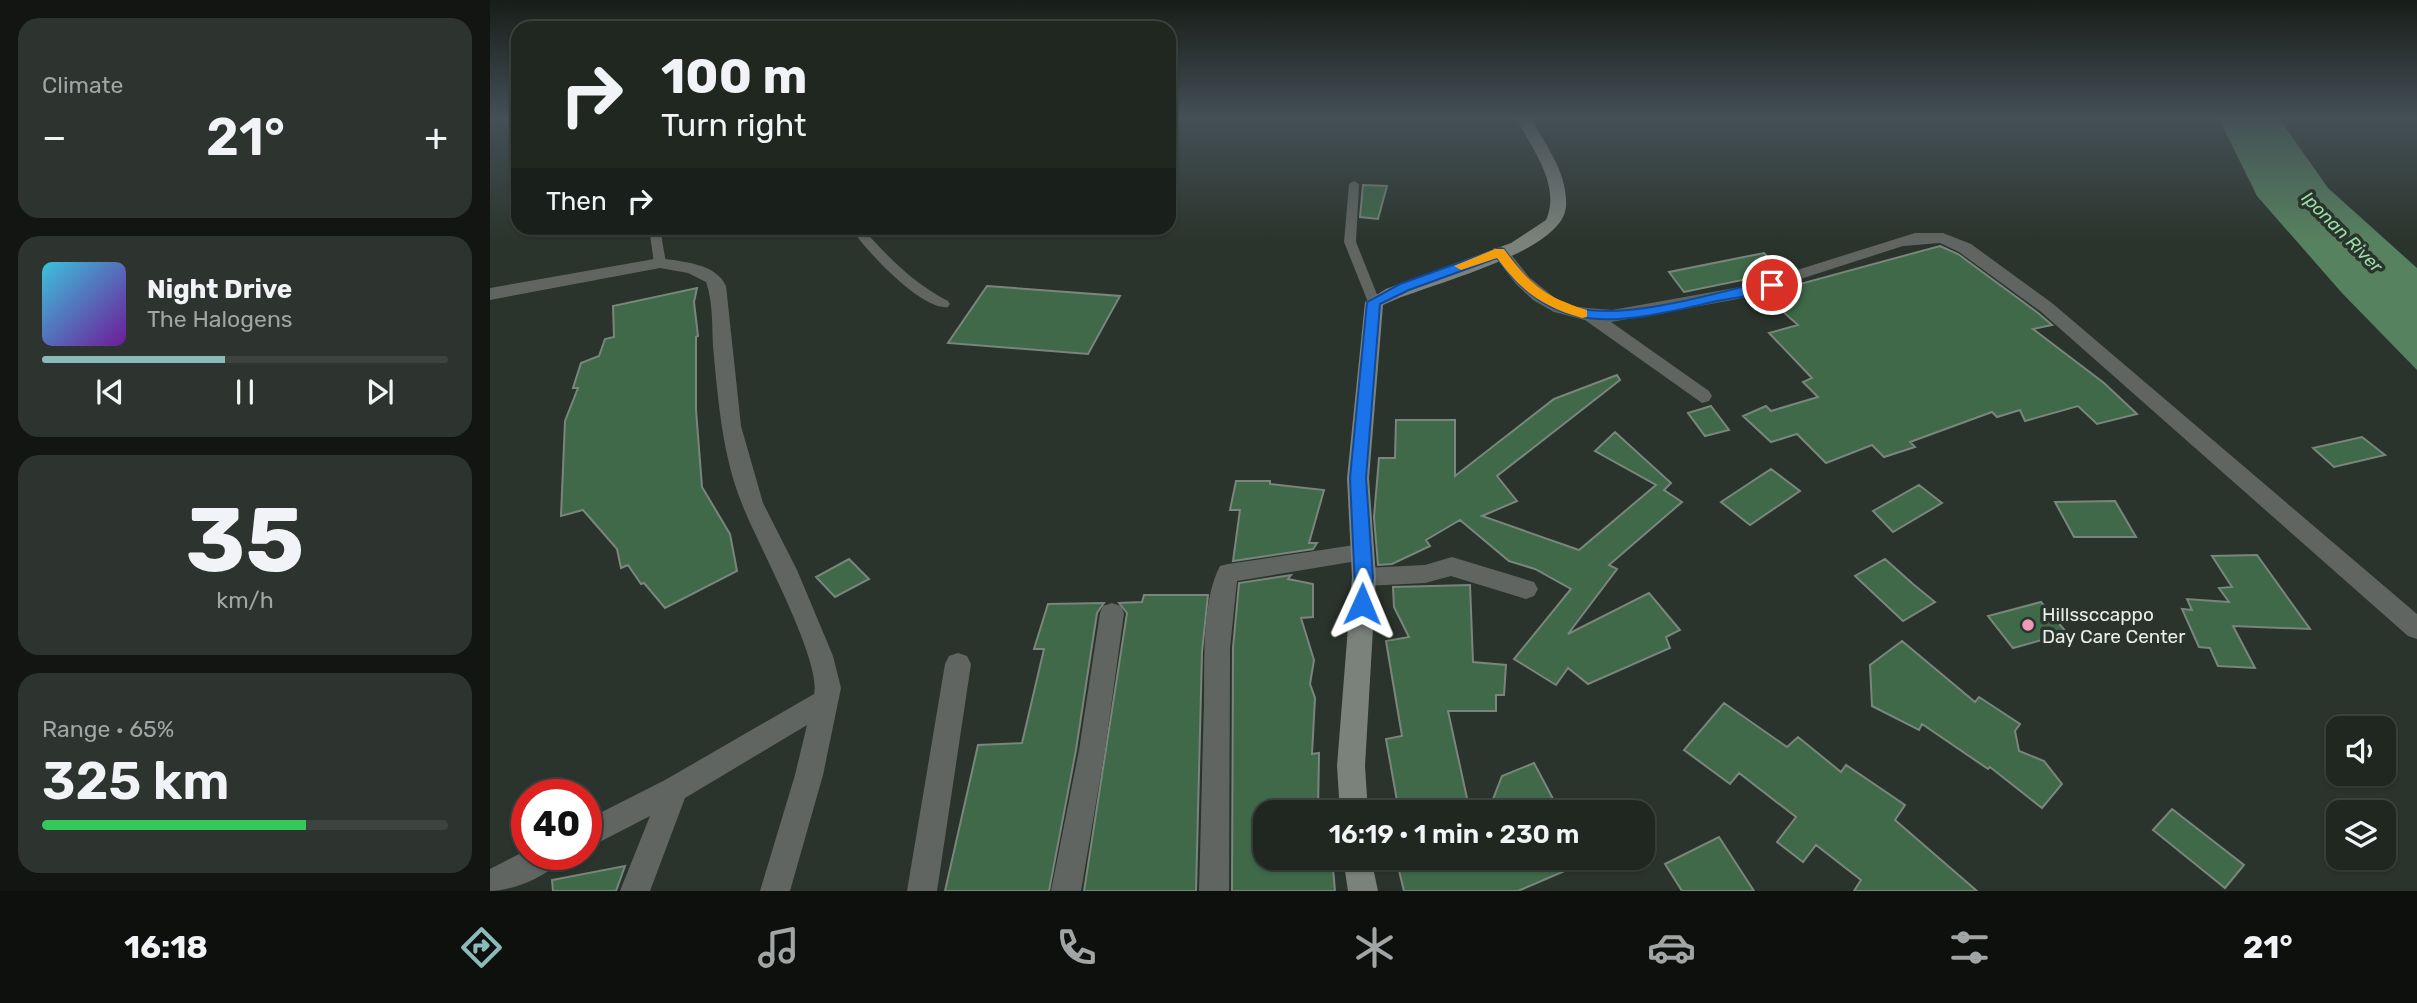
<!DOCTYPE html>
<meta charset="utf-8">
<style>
:root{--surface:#202721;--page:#2d332e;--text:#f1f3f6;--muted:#a2a5a5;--line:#3d443f;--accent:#8bbbb9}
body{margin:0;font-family:Rubik,sans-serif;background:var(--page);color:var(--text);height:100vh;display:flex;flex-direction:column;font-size:26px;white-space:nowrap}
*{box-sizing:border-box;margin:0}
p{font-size:23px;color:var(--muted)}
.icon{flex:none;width:38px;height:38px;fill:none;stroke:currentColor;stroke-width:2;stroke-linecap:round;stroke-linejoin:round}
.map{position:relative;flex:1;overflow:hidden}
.sheet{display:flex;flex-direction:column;gap:18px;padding:18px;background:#121512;width:490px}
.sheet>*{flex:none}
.banner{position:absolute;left:21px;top:21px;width:665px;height:214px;border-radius:21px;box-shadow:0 2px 5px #0004,0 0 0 2px var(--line);background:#202721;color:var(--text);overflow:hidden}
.fabs{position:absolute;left:1836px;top:716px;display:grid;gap:14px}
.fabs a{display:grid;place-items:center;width:70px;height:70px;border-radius:14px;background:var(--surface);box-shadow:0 2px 5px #0004,0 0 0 2px var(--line);font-size:35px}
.speed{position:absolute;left:21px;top:779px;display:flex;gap:14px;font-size:35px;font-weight:700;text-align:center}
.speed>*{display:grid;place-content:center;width:91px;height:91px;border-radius:50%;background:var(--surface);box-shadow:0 2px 5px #0004,0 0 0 2px var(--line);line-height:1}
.speed .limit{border:10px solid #d22;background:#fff;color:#111}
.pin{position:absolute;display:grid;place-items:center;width:60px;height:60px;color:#fff;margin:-30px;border:4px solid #fff;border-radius:50%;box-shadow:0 2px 7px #0007}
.me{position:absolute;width:77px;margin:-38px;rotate:1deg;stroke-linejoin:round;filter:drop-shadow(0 0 5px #0008)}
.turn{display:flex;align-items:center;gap:24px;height:147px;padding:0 35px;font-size:32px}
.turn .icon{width:91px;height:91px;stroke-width:2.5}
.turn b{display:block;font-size:49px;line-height:60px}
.then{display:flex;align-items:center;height:66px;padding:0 35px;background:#0003;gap:14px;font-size:26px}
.big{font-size:52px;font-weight:600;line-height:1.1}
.sheet .tile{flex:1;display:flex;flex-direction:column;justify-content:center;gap:10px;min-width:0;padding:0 24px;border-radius:21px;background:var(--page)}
.sheet .dial{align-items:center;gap:0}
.dial b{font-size:91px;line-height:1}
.song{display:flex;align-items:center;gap:21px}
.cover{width:84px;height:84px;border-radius:10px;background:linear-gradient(135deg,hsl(190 70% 55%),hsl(280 70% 35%))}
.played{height:7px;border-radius:4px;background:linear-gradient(90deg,var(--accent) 45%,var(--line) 45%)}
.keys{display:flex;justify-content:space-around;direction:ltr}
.heat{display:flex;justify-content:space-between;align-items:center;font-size:38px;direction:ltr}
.charge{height:10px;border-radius:5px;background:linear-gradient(90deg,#34c759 65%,var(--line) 0)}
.trip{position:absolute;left:763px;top:800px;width:402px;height:70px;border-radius:21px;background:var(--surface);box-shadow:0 2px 5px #0004,0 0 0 2px var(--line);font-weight:600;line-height:70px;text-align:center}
.tab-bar{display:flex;height:112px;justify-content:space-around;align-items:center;background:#0d100d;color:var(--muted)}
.tab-bar .icon{width:49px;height:49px}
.tab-bar .active{color:var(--accent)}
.tab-bar b{font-size:32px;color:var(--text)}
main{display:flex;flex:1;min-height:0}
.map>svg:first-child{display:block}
.water{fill:#578260}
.building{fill:#3f6949;stroke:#7a857c;stroke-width:2}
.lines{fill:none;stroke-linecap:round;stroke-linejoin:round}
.lane{fill:#606561;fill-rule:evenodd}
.street{fill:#606561;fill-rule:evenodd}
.secondary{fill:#7b827c;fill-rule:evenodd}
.route{fill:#1a73e8;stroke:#114b97;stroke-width:2}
.slow{fill:#f59e0b}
.poi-dot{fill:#f19ab4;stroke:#2b342c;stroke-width:2.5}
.labels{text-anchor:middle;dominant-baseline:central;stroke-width:7;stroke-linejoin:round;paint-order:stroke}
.far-water-label{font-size:18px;font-style:italic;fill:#9adea9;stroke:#2b342c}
.poi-label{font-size:19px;fill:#e8eee9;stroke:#2b342c;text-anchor:start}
</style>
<main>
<section class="sheet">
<div class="tile"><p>Climate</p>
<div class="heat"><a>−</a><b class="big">21°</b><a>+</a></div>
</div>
<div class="tile">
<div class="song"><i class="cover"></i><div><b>Night Drive</b><p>The Halogens</p></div></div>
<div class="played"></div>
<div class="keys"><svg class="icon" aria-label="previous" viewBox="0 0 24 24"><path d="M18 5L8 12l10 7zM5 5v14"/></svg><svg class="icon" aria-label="pause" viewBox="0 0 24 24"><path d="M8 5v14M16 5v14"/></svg><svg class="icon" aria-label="next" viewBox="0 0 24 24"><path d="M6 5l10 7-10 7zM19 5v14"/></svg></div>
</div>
<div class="tile dial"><b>35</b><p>km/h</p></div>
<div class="tile"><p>Range · 65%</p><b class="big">325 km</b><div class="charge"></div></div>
</section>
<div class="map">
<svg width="1927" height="891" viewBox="0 0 1927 891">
<rect width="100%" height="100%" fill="#2b342c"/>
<path class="water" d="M 1728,117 L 1788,117 L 1838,188 L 1927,268 L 1927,370 L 1852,293 L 1767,196 Z"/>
<path class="building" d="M 873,185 L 897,186 L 888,219 L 870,217 Z
M 1450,246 L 1468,254 L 1548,313 L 1562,325 L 1543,329 L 1614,383 L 1647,414 L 1607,424 L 1588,406 L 1535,421 L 1530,410 L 1507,417 L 1502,412 L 1420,442 L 1425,447 L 1394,457 L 1382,445 L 1336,463 L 1307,434 L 1281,442 L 1253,416 L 1276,406 L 1281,411 L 1328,397 L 1313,382 L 1322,378 L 1279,333 L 1308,325 L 1273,294 Z
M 1274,253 L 1291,272 L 1260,282 L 1257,279 L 1194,292 L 1179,272 Z
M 497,286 L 630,296 L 598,354 L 458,343 Z
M 207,288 L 204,302 L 208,336 L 206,337 L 206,410 L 212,487 L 240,534 L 247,571 L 175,608 L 154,583 L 151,584 L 138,565 L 131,568 L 127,549 L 93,510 L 71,516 L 75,421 L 88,388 L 83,388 L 91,363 L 109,356 L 115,339 L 124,337 L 123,306 Z
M 1127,375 L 1130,380 L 1007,476 L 1027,501 L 992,516 L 1089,550 L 1166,485 L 1105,451 L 1125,432 L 1181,483 L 1174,490 L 1192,502 L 1119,565 L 1127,569 L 1078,634 L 1159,593 L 1190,630 L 1176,637 L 1180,648 L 1098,684 L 1078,668 L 1066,685 L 1024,659 L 1081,589 L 1045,569 L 1019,561 L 970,520 L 936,540 L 940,546 L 902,564 L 888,565 L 884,517 L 889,458 L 905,458 L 906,420 L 965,420 L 965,476 L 1064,399 Z
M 1221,406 L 1239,430 L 1215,436 L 1198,413 Z
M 1872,437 L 1895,455 L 1844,467 L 1823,448 Z
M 1281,469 L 1310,491 L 1260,525 L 1231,502 Z
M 746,481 L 780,481 L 780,484 L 834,490 L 819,543 L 827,543 L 823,549 L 743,561 L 750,510 L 740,510 Z
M 1429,485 L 1452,503 L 1403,532 L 1383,511 Z
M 1625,501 L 1646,537 L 1584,537 L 1565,502 Z
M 1767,555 L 1820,629 L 1743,626 L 1765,668 L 1728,666 L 1720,648 L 1709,647 L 1692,609 L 1702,610 L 1697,599 L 1739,602 L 1729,588 L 1742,587 L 1722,556 Z
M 359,559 L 379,579 L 345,597 L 326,577 Z
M 1395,559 L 1423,584 L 1445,602 L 1413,621 L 1365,576 Z
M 801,575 L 798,579 L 823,584 L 823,617 L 811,618 L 824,660 L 820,684 L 825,698 L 822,754 L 829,753 L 828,812 L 775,812 L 775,858 L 842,858 L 845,891 L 742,891 L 743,648 L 749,583 Z
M 980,585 L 983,662 L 1016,665 L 1014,695 L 1006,695 L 1006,711 L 958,711 L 980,812 L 909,812 L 896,739 L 912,736 L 896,641 L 919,637 L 904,607 L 903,587 Z
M 654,595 L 718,595 L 712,652 L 706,891 L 594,891 L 637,613 L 629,603 L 652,602 Z
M 1551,602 L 1577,633 L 1523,648 L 1498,616 Z
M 614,603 L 607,613 L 586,750 L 559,891 L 455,891 L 488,745 L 532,743 L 554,649 L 544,649 L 558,604 Z
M 1412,641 L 1485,702 L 1489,697 L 1530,724 L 1525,731 L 1529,751 L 1554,761 L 1572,784 L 1552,808 L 1500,767 L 1498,769 L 1432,724 L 1429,730 L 1382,706 L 1380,665 Z
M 1234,703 L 1297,747 L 1308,737 L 1351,772 L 1356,765 L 1415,805 L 1405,820 L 1487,891 L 1364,891 L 1371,880 L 1326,845 L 1313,862 L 1287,842 L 1306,817 L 1249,773 L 1240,784 L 1194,750 Z
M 1044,763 L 1070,812 L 998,812 L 1012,776 Z
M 1682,809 L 1754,865 L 1735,888 L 1663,830 Z
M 1229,837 L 1264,891 L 1192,891 L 1175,864 Z
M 906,858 L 1105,858 L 1028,891 L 914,891 Z
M 135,866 L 126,891 L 63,891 L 62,880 Z"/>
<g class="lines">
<path class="lane" d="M 864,181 L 869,184 L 866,242 L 890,302 L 884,306 L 878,302 L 854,242 L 859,184 Z
M 159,228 L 170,228 L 176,263 L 174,265 L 170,266 L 164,263 Z
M 361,228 L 372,228 C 398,257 423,283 458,301 L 460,304 L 458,307 C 432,311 374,249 361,228 Z"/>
<path class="street" d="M 1425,233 L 1453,233 L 1481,244 L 1562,303 L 1927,614 L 1927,639 L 1918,636 L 1550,311 L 1469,252 L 1450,243 L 1413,246 L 1248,299 L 1121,322 L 1219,391 L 1222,396 L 1219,401 L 1212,403 L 1095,320 L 1064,312 L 1043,300 L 1026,284 L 1001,252 L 1004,248 L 1016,248 L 1039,277 L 1066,299 L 1086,307 L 1122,310 L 1256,286 Z
M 170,258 C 192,262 226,263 236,286 L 251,426 L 273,503 L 307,570 L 343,656 L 351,688 L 333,775 L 300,891 L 270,891 L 305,775 L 317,725 L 195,798 L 160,891 L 130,891 L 160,816 L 96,849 L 96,820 L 175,780 L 324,694 C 332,660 266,541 252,504 C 232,454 228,399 223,346 C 222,326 223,301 216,282 L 198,273 L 170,268 L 0,300 L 0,288 Z
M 871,544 L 879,547 L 883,553 L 879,559 L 747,581 L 740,648 L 739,891 L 709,891 C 711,829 712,766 714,704 C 715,663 711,602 730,566 L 738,564 Z
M 962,557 L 1044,582 L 1048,589 L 1044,596 L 1036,599 L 961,576 L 935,583 L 874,586 L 866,584 L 862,577 L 866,570 L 874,568 L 935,565 Z
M 622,603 L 631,606 L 634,613 L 615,750 L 591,891 L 561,891 L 589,750 L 610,613 L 613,606 Z
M 468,653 L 477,656 L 481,664 L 447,891 L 417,891 L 455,664 L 459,656 Z
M 37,850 L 37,854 L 73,854 C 65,875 22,891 0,891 L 0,869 Z"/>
<path class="secondary" d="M 1026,117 L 1040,117 C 1055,144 1078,173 1076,206 C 1074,254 932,285 893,305 L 879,478 L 886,577 L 875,766 L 878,812 L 850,812 L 847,766 L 862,577 L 857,478 L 875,302 L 896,289 L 1021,243 L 1056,220 C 1072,184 1040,147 1026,117 Z
M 853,858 L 881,858 L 888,891 L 858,891 Z"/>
</g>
<linearGradient id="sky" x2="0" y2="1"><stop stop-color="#181d18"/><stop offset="0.49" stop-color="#445056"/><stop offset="1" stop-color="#445056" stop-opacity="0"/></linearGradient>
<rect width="1927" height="241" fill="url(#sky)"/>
<path class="route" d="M 1010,248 L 1014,249 C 1026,265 1037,283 1053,293 C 1067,300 1083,309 1098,310 C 1153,316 1228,292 1282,280 L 1289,285 C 1276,296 1244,297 1227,301 C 1137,321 1068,343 1007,258 L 919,290 L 890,304 L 876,478 L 883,577 L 879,609 L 866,609 L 860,478 L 877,302 L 910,284 Z"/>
<path class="slow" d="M 1005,249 L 1014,249 C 1040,285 1055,297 1097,310 L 1097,317 L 1092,318 C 1053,307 1031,291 1007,258 L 971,270 L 964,266 Z"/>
<circle class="poi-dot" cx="1538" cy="625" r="7"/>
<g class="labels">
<g class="far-water-label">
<text transform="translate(1852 232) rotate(45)">Iponan River</text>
</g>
<g class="poi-label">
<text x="1552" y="614">Hillssccappo<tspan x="1552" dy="22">Day Care Center</tspan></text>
</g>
</g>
</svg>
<div class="fabs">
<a><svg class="icon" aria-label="sound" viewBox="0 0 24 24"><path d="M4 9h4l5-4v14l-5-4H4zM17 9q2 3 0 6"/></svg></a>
<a><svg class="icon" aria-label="layers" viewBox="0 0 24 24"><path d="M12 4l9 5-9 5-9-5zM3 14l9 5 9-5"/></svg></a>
</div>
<div class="speed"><div class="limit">40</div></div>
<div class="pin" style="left:1282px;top:285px;background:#d93025"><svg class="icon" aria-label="arrive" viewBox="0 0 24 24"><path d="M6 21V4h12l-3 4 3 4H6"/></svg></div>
<svg class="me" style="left:872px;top:604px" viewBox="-20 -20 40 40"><path d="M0-17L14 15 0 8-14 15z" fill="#1a73e8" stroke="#fff" stroke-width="4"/></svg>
<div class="trip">16:19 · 1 min · 230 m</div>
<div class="banner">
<div class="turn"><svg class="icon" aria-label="right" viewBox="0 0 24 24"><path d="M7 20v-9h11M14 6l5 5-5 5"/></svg><div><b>100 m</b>Turn right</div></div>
<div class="then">Then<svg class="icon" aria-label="right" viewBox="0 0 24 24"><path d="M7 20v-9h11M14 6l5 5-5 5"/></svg></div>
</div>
</div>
</main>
<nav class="tab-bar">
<b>16:18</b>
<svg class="icon active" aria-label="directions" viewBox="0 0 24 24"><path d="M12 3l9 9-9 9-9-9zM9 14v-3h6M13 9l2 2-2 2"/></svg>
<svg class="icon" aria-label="music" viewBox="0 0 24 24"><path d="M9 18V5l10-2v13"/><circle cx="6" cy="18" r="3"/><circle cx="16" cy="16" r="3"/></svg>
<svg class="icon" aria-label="phone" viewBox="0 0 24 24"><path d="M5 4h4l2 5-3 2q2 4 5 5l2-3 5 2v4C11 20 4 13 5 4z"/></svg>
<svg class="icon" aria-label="climate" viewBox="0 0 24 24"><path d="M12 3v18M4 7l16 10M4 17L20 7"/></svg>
<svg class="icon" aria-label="car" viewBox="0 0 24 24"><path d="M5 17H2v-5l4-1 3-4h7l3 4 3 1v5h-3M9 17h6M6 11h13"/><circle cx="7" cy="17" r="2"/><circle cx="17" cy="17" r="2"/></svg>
<svg class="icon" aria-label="filters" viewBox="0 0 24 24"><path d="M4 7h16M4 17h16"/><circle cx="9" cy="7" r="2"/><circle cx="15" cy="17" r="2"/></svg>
<b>21°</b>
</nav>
